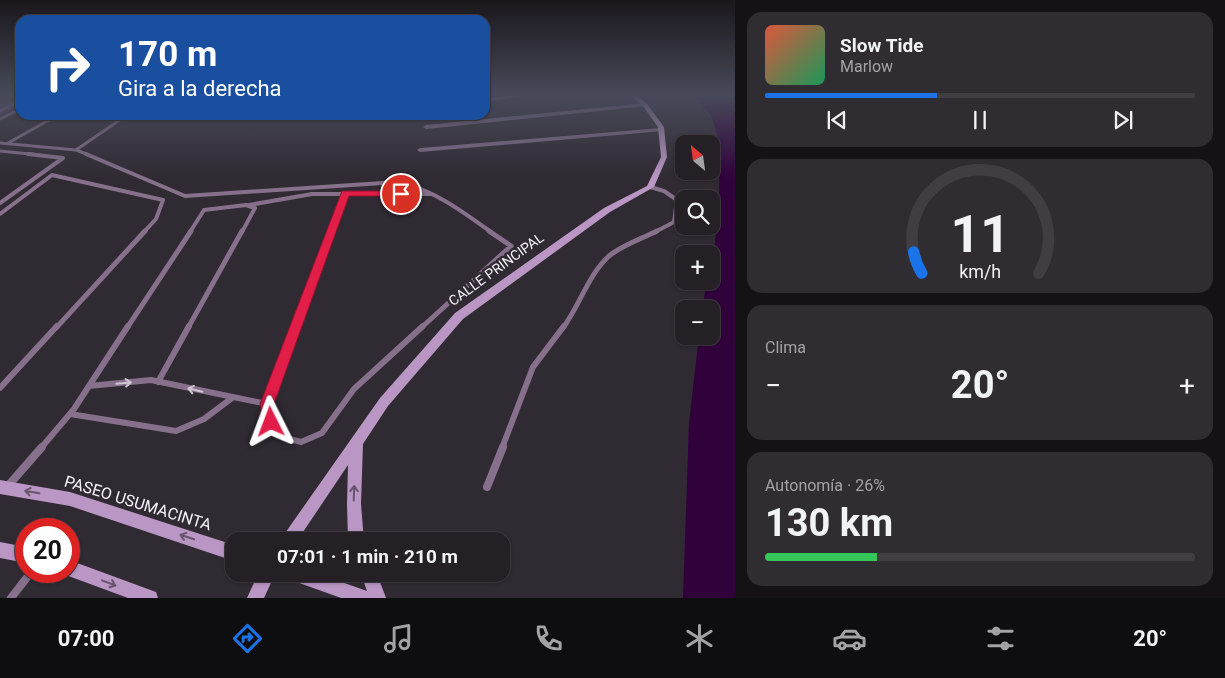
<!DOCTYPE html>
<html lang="es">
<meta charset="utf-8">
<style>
:root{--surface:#242026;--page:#302d32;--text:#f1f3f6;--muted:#a3a3a7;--line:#413e43;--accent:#1a73e8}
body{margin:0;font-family:Roboto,sans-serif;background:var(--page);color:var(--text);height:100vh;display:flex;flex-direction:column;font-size:19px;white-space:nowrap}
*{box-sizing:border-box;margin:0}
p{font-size:16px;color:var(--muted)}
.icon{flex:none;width:28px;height:28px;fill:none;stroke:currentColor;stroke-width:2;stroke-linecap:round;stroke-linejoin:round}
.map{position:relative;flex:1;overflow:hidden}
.side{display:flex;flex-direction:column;gap:12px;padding:12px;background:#141215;width:490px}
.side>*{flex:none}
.banner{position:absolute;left:15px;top:15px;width:475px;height:105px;border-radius:15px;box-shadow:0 1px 4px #0004,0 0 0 1px var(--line);background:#1a4fa0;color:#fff;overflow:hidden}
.needle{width:32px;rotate:331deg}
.buttons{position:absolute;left:675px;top:135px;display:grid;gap:10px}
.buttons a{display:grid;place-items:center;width:45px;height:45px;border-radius:10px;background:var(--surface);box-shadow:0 1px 4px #0004,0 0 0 1px var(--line);font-size:25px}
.speed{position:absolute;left:15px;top:518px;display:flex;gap:10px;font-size:25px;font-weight:700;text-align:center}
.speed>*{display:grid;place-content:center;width:65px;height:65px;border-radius:50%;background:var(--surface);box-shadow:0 1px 4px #0004,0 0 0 1px var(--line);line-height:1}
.speed .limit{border:8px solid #d22;background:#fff;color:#111}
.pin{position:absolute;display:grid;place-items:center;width:42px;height:42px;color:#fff;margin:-21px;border:2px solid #fff;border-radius:50%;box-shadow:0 1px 5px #0007}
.me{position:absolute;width:55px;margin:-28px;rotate:357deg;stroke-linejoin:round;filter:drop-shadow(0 0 4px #0008)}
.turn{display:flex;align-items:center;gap:18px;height:105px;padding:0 20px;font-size:22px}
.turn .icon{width:65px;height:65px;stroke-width:2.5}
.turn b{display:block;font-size:35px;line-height:42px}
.big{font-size:38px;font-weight:700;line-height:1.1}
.side .tile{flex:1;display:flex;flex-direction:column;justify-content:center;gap:8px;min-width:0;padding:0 18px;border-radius:15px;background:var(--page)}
.side .dial{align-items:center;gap:0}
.dial svg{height:130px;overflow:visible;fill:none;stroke:var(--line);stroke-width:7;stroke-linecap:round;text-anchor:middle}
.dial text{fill:var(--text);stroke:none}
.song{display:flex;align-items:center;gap:15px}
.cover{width:60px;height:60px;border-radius:8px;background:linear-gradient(135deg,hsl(10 70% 55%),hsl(150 70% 35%))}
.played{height:5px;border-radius:2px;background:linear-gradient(90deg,var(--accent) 40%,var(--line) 40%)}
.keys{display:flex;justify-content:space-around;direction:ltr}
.heat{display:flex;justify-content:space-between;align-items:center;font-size:28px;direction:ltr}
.charge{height:8px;border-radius:4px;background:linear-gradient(90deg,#34c759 26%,var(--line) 0)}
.trip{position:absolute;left:225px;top:532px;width:285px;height:50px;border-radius:15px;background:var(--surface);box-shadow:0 1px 4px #0004,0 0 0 1px var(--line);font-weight:700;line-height:50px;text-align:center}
.menu{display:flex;height:80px;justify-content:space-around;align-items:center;background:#0e0d0f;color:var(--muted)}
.menu .icon{width:35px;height:35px}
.menu .selected{color:var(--accent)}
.menu b{font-size:22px;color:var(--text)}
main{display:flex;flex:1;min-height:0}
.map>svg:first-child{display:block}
.green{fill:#5c3865}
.water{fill:#31013c}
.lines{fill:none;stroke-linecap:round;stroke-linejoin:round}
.service-far4{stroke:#86708c;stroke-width:3}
.service-far3{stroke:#86708c;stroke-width:4}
.service-far2{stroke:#86708c;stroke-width:5}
.service-far1{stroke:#86708c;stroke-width:6}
.service{stroke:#86708c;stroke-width:8}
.minor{fill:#86708c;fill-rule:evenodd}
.secondary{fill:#b996c3;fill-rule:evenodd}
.oneway{stroke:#cfc5d3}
.oneway2{stroke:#67556c}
.route{fill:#e11d48;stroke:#92132f}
.labels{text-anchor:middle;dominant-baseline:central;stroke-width:5;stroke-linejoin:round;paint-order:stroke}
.street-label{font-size:14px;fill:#f7f3f9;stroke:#302a32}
.near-street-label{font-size:16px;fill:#f7f3f9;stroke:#302a32}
</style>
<main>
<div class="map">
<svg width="735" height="598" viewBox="0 0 735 598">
<rect width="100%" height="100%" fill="#302a32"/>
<path class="green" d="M 0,94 L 20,94 L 20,105 L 0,116 Z"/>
<path class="water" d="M 692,94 L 735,94 L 735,598 L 683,598 L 689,423 L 699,336 L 711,336 L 711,309 L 702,309 L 707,281 L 711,281 L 719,203 L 720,144 L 711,115 Z"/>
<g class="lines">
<path class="service-far4" d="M 485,100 L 528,94
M 0,111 L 20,101
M 0,119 L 20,109
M 0,143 L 76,150 L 89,155
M 8,143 L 58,115
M 76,150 L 127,115
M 0,151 L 40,155"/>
<path class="service-far3" d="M 86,154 L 185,196 L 398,182 C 434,190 462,211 491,232
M 650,187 L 664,191 L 677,200 L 674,222 L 655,232
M 0,203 L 63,158 L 28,154
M 249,205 L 312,194 L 432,194
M 0,214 L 52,175 L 163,200 L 156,219 L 144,232
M 190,232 L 204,210 L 246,205 L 255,208 L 242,232
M 331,232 L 345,193"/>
<path class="service-far2" d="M 56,328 L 145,231
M 127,328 L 191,231
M 188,328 L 242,231
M 295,328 L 331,231
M 421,328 L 511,246 L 489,231
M 563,328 C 580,305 588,275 609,256 C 622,245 643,238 657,231"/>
<path class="service-far1" d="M 296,326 L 267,404 L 271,422 L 282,437 L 301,442 L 322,433 L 354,389 L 423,326
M 158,382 L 189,326
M 89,386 L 151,380 L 267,404
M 0,388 L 57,326
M 70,414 L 176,431 L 204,419 L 232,398
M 41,448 L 74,409 L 128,326
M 502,448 L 533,367 L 564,326"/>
<path class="service" d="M 7,487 L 42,447
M 487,487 L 503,447
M 11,598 L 32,571"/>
<path class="minor" d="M 645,103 L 648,105 L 647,106 L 426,129 L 423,127 L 426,125 Z
M 661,128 L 663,129 L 663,131 L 420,152 L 417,150 L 420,148 Z"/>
<path class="secondary" d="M 629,94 L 635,94 L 647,104 L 664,127 L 667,157 L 654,187 L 610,212 L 463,319 L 388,406 L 363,444 L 361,504 L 364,541 L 348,541 L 347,504 L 348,465 L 297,541 L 280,541 L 283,536 L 380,398 L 455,313 L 604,208 L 647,186 L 661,157 L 658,127 L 643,106 Z
M 0,480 L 70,492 L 234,545 L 234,561 L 70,506 L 0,494 Z
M 0,542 L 26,547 L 26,563 L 0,558 Z
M 69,560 L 156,592 L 158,598 L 128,598 L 63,574 L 62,571 L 69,571 Z
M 258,574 L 275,574 L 264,598 L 247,598 Z
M 289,574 L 319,574 L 367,591 L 361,574 L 377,574 L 386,598 L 341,598 L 291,580 Z"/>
</g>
<defs><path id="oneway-shaft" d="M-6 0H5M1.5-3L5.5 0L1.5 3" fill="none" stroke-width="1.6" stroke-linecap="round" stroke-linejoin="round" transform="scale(1.25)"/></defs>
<g class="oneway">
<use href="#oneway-shaft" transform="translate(124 383) rotate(-5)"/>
<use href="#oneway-shaft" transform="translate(195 390) rotate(-167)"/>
</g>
<g class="oneway2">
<use href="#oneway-shaft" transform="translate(32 492) rotate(-170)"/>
<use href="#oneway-shaft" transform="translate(354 493) rotate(-88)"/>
<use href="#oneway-shaft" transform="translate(187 537) rotate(-162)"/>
<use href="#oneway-shaft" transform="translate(109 583) rotate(21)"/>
</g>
<linearGradient id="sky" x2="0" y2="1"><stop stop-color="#1a171c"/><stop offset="0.53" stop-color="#484a5a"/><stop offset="1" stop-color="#484a5a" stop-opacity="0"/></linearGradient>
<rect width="735" height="178" fill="url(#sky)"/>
<path class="route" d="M 342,191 L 401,191 L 405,194 L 401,196 L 349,196 L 274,404 L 278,422 L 276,427 L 271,429 L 265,427 L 260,404 Z"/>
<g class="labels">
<g class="street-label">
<text transform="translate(496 269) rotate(-36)">CALLE PRINCIPAL</text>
</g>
<g class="near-street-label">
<text transform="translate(138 503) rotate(17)">PASEO USUMACINTA</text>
</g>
</g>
</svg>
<div class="buttons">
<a><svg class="needle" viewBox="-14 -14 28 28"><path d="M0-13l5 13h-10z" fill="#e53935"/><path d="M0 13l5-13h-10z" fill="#a3a3a7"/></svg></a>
<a><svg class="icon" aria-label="search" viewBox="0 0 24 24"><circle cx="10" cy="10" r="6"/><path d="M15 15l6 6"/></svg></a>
<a>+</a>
<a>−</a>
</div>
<div class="speed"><div class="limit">20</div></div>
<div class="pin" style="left:401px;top:194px;background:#d93025"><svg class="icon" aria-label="arrive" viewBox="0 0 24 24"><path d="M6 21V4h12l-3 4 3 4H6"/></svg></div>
<svg class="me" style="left:271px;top:422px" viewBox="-20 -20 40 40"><path d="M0-17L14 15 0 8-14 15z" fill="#e11d48" stroke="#fff" stroke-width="4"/></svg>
<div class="trip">07:01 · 1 min · 210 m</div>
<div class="banner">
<div class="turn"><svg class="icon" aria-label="right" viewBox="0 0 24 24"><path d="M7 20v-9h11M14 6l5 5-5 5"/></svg><div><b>170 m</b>Gira a la derecha</div></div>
</div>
</div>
<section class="side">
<div class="tile">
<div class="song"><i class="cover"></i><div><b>Slow Tide</b><p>Marlow</p></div></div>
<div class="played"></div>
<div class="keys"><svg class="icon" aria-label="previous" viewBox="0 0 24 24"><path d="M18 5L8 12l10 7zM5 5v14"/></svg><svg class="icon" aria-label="pause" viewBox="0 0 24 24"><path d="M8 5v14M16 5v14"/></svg><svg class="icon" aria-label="next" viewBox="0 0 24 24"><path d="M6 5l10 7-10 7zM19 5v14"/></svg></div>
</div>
<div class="tile dial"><svg viewBox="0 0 100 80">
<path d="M14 69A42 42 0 1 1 86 69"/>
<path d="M14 69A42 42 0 0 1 9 56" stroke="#1a73e8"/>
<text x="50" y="56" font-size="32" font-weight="700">11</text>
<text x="50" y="72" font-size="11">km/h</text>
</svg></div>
<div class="tile"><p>Clima</p>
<div class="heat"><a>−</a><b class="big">20°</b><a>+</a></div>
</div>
<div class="tile"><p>Autonomía · 26%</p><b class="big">130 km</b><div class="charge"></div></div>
</section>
</main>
<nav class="menu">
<b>07:00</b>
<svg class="icon selected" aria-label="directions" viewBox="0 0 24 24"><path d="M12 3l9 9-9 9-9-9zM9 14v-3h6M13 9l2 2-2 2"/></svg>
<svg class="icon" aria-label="music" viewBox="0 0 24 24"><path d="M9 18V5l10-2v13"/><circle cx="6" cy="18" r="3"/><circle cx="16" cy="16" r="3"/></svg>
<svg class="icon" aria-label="phone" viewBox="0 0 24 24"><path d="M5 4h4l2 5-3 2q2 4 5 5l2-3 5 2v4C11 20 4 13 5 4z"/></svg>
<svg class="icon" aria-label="climate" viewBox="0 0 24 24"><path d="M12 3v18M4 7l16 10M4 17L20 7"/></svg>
<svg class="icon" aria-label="car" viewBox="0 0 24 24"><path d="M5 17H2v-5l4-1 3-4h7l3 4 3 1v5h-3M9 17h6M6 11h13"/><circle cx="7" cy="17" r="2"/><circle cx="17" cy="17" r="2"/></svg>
<svg class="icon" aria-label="filters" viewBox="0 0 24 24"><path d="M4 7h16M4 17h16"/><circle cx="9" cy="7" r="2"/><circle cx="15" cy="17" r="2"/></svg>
<b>20°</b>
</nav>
